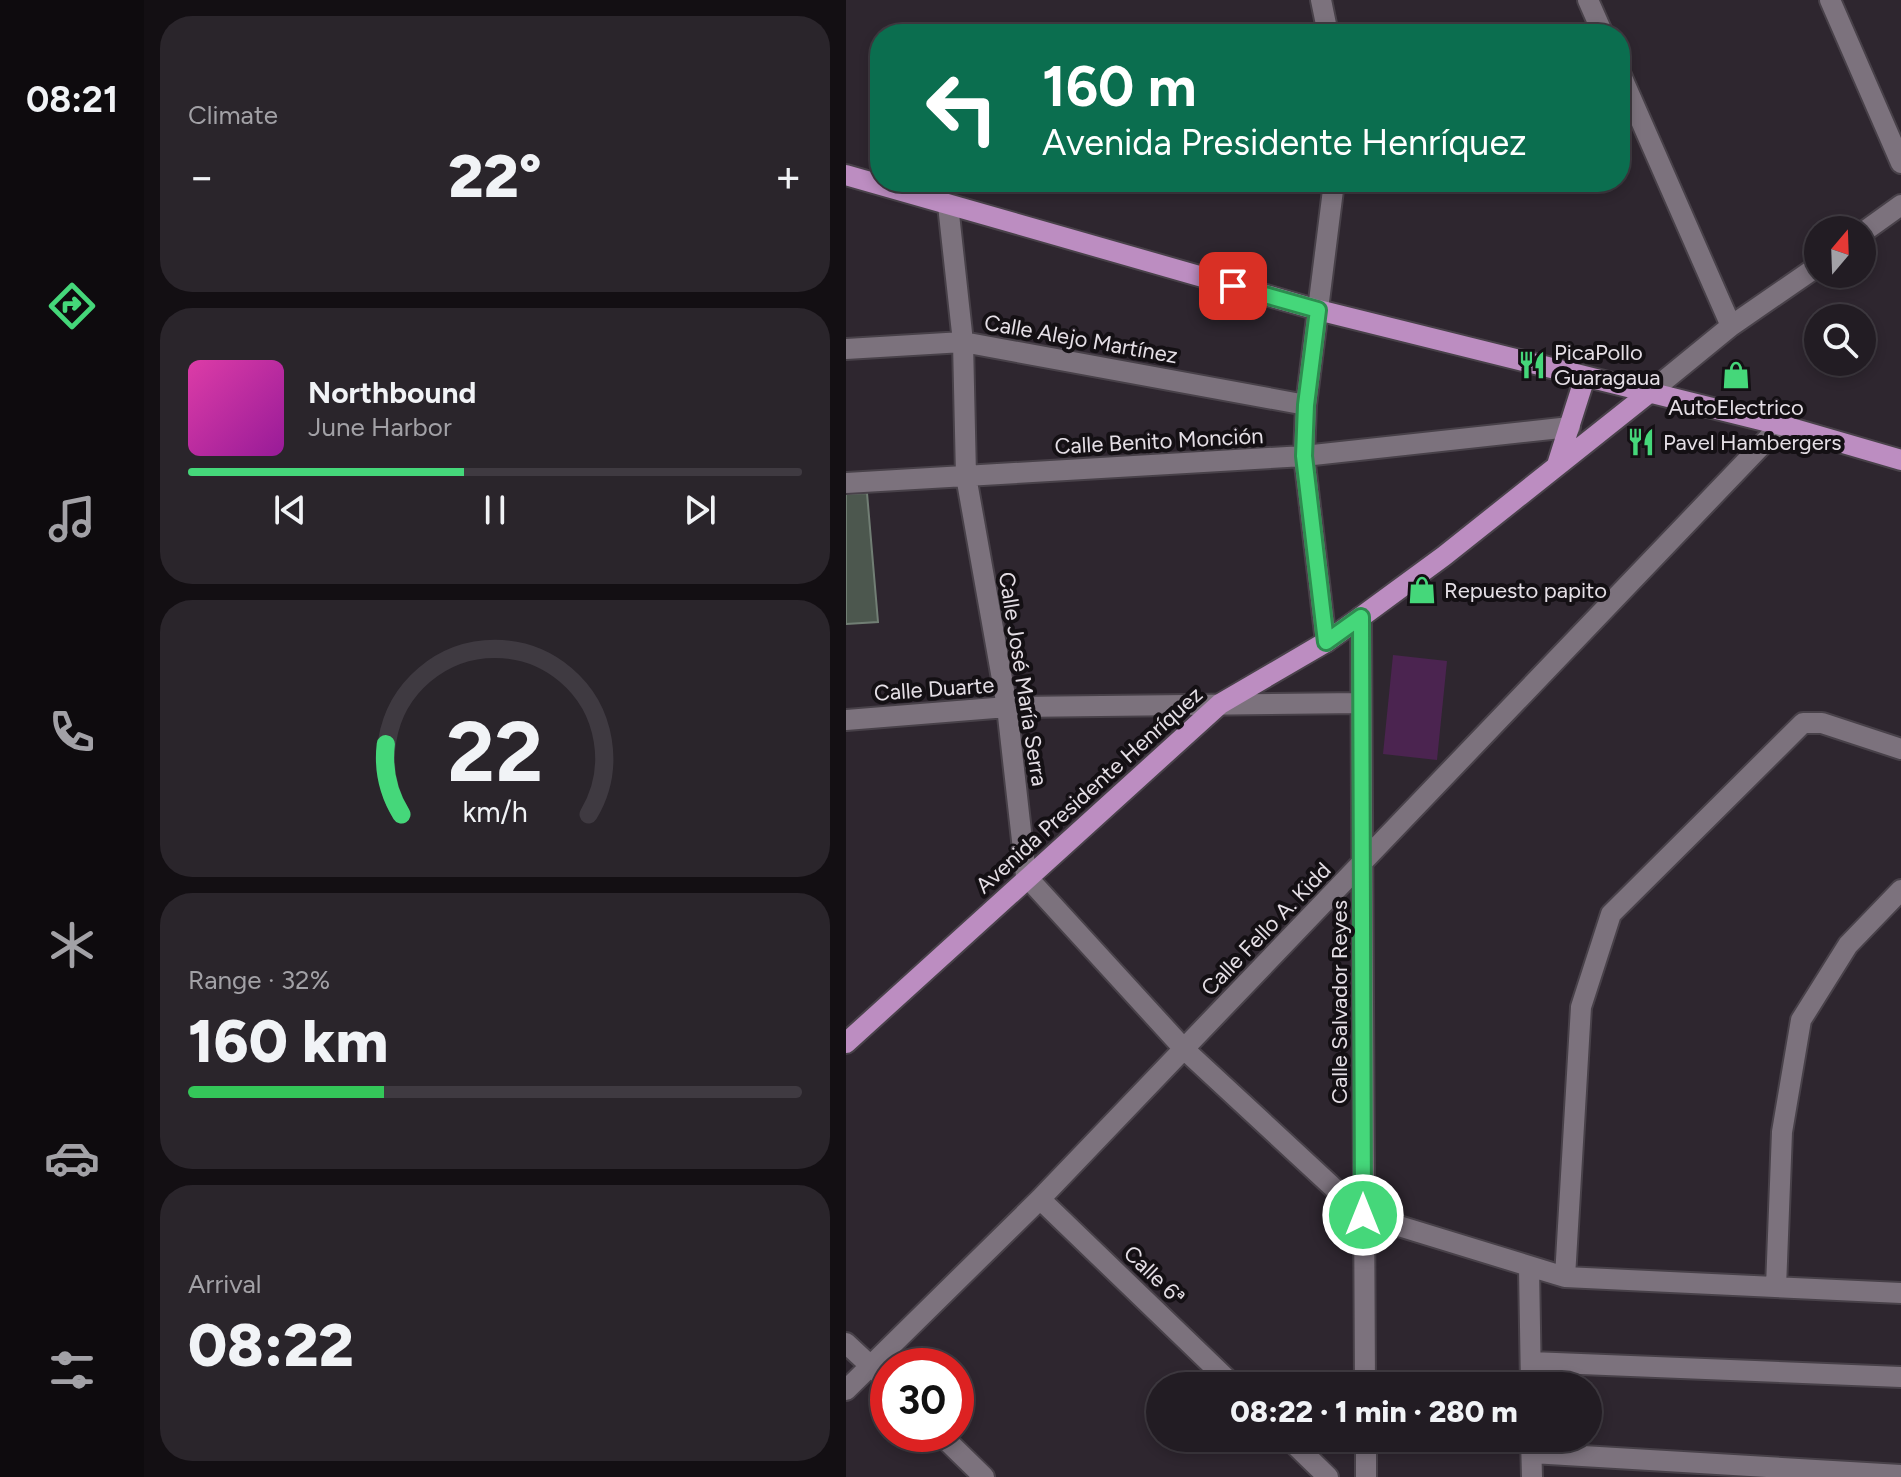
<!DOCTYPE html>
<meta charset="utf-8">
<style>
:root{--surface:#221c23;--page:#2a252b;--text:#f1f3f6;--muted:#a2a1a6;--line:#3f3a41;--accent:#45d77a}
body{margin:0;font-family:Figtree,sans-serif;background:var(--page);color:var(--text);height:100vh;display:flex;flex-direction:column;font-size:30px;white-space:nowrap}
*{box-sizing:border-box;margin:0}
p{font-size:26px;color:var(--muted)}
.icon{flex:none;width:44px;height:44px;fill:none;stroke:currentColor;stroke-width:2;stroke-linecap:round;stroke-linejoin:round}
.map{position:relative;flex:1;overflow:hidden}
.side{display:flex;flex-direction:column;gap:16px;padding:16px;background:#130f13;width:702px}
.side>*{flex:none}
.guide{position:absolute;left:24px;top:24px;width:760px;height:168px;border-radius:32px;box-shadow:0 4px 12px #0003,0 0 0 2px var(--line);background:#0b6e4f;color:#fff;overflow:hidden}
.needle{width:52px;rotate:19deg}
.tools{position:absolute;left:958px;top:216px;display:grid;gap:16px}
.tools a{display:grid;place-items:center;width:72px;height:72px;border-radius:50%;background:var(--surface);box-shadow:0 4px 12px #0003,0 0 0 2px var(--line);font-size:40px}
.speed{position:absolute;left:24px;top:1348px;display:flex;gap:16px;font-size:40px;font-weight:700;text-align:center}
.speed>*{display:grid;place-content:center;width:104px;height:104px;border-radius:50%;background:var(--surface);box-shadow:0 4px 12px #0003,0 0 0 2px var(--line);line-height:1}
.speed .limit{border:12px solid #d22;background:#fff;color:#111}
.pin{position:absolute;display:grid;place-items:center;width:68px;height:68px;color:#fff;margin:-34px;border-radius:16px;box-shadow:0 4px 12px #0006}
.me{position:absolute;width:88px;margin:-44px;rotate:0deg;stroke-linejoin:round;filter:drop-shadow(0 0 6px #0008)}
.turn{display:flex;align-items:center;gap:28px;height:168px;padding:0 40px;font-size:36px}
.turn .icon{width:104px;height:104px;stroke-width:2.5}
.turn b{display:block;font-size:56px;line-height:68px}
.big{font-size:60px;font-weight:800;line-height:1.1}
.side .card{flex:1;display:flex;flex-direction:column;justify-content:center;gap:12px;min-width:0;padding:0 28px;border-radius:32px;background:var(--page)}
.side .dial{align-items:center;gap:0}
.dial svg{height:208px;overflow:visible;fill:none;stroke:var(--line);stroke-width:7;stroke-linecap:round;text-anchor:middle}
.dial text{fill:var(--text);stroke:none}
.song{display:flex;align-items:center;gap:24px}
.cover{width:96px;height:96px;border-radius:12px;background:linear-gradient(135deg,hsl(320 70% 55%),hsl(300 70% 35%))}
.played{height:8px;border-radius:4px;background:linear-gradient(90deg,var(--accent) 45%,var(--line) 45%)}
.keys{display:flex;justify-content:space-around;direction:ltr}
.heat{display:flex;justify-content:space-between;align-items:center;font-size:44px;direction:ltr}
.charge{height:12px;border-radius:6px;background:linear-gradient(90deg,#34c759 32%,var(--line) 0)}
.trip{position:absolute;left:300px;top:1372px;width:456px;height:80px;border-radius:40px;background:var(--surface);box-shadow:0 4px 12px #0003,0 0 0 2px var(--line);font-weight:800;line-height:80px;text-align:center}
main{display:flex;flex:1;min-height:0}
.dock{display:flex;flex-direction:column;width:144px;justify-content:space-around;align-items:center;background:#0e0b0e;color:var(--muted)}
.dock .icon{width:56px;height:56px}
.dock .on{color:var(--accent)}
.dock b{font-size:36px;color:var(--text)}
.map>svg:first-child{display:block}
.green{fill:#4b2450}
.building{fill:#4c574e;stroke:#717e74;stroke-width:2}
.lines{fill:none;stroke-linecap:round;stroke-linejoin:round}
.minor-casing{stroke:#484149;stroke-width:24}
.major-casing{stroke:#484149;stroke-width:24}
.minor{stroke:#7c727d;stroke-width:20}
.major{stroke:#bc8dc1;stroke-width:20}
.route-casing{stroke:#2d8c4f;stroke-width:20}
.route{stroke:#45d77a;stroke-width:14}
.labels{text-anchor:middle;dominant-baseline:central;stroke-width:8;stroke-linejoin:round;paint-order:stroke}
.street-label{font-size:22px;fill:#e5dfe6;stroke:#141014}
.poi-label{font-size:22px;fill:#e5dfe6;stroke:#141014;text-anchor:start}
</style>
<main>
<nav class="dock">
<b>08:21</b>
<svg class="icon on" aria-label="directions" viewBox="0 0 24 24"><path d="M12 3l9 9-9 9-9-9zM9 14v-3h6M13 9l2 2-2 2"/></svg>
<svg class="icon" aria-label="music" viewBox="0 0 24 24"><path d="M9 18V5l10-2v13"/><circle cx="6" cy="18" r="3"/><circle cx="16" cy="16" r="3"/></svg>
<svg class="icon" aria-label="phone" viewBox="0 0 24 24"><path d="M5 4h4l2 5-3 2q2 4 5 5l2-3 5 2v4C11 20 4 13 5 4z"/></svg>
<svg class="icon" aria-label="climate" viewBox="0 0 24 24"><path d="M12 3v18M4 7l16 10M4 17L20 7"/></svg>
<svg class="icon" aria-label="car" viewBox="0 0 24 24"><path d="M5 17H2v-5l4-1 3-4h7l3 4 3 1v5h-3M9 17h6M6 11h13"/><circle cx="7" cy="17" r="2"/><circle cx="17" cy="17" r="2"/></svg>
<svg class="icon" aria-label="filters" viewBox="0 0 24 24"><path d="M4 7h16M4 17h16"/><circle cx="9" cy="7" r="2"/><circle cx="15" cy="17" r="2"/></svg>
</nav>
<section class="side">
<div class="card"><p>Climate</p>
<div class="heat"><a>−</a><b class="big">22°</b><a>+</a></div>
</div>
<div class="card">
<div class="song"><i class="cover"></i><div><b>Northbound</b><p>June Harbor</p></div></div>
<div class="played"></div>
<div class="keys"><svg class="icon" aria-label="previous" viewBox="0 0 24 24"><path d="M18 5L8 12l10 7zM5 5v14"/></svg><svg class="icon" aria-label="pause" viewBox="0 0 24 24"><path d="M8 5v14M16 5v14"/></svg><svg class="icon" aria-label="next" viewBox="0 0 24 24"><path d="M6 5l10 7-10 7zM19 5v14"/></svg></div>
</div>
<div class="card dial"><svg viewBox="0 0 100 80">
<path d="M14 69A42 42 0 1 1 86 69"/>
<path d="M14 69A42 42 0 0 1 8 42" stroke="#45d77a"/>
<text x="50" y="56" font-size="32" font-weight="700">22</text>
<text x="50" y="72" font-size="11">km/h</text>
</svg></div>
<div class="card"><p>Range · 32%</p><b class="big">160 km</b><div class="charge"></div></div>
<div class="card"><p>Arrival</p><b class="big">08:22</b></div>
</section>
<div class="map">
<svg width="1055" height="1477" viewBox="0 0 1055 1477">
<rect width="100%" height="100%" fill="#2e262f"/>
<path class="green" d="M 547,655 L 601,661 L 591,760 L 537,754 Z"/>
<path class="building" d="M 21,493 L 32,622 L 0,624 L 0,494 Z"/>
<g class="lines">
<defs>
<path id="minor" d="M 475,0 L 482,34
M 742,0 L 757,34
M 984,0 L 1055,163
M 774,73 L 885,326
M 102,205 L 117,342 L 120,476 L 161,707 L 180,876 L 339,1050 L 517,1215 L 719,1277 L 1055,1293
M 1016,233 L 1055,205
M 0,349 L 117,342 L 460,405
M 803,393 L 885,326 L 972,266
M 0,483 L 458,456 L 724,427
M 515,617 L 519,1386
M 480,642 L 458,456 L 460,405 L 488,182
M 0,720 L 161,707 L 515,703
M 194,1199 L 388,1386
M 683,1268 L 685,1386
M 719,1277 L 735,1007 L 765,914 L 957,723 L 976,723 L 1055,749
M 930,1287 L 936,1132 L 955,1020 L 1002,945 L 1055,890
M 0,1343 L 42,1382
M 685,1362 L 1055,1377
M 0,1390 L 194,1199 L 935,425
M 94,1434 L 138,1477
M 442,1438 L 482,1477
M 520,1438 L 520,1477
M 685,1438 L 686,1477
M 686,1453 L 1055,1475"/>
<path id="major" d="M 0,175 L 472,310 L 935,425 L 1055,460
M 711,465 L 739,377
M 0,1043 L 374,704 L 480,642 L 515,617 L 598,556 L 803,393"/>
</defs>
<use href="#minor" class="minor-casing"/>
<use href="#major" class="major-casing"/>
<use href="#minor" class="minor"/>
<use href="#major" class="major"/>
</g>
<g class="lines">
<defs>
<path id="route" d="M 387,286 L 472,310 L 460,405 L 458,456 L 480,642 L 515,617 L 517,1215"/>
</defs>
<use href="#route" class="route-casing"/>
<use href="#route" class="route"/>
</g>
<defs>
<symbol id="restaurant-bare" viewBox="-9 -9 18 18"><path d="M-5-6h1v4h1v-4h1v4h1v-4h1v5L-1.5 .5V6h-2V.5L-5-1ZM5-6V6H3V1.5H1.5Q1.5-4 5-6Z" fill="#45d77a" stroke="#141014" stroke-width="2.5" paint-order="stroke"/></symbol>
<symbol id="shop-bare" viewBox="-9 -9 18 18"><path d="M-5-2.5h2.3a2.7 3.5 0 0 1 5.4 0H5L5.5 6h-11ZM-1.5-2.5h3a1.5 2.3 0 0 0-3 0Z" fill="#45d77a" stroke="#141014" stroke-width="2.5" paint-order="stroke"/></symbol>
</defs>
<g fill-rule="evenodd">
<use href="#restaurant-bare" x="666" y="345" width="40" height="40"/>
<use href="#shop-bare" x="870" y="355" width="40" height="40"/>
<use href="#restaurant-bare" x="775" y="422" width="40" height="40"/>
<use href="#shop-bare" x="556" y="570" width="40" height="40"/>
</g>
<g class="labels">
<g class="street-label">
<text transform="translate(235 339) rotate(10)">Calle Alejo Martínez</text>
<text transform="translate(313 441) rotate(-3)">Calle Benito Monción</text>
<text transform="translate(177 679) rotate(81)">Calle José María Serra</text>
<text transform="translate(88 689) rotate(-4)">Calle Duarte</text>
<text transform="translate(243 790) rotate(-42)">Avenida Presidente Henríquez</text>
<text transform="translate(420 929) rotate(-46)">Calle Fello A. Kidd</text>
<text transform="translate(493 1002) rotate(-90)">Calle Salvador Reyes</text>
<text transform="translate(308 1275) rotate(44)">Calle 6ª</text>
</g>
<g class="poi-label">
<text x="708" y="352">PicaPollo<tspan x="708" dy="25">Guaragaua</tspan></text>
<text x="890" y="407" text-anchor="middle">AutoElectrico</text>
<text x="817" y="442">Pavel Hambergers</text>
<text x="598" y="590">Repuesto papito</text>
</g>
</g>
</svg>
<div class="tools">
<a><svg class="needle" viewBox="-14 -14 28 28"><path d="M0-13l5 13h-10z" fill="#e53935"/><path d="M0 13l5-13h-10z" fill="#a2a1a6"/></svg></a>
<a><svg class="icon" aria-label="search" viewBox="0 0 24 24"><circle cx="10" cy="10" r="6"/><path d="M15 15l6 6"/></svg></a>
</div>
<div class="speed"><div class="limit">30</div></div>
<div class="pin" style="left:387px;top:286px;background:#d93025"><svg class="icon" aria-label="arrive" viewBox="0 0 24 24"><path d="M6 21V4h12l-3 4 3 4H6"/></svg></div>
<svg class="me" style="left:517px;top:1215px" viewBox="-20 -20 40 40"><circle r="17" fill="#45d77a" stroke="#fff" stroke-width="3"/><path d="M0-11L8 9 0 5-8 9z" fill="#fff"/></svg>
<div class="trip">08:22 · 1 min · 280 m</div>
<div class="guide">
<div class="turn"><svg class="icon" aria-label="left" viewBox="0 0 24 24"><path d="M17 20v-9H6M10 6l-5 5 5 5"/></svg><div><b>160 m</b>Avenida Presidente Henríquez</div></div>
</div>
</div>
</main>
